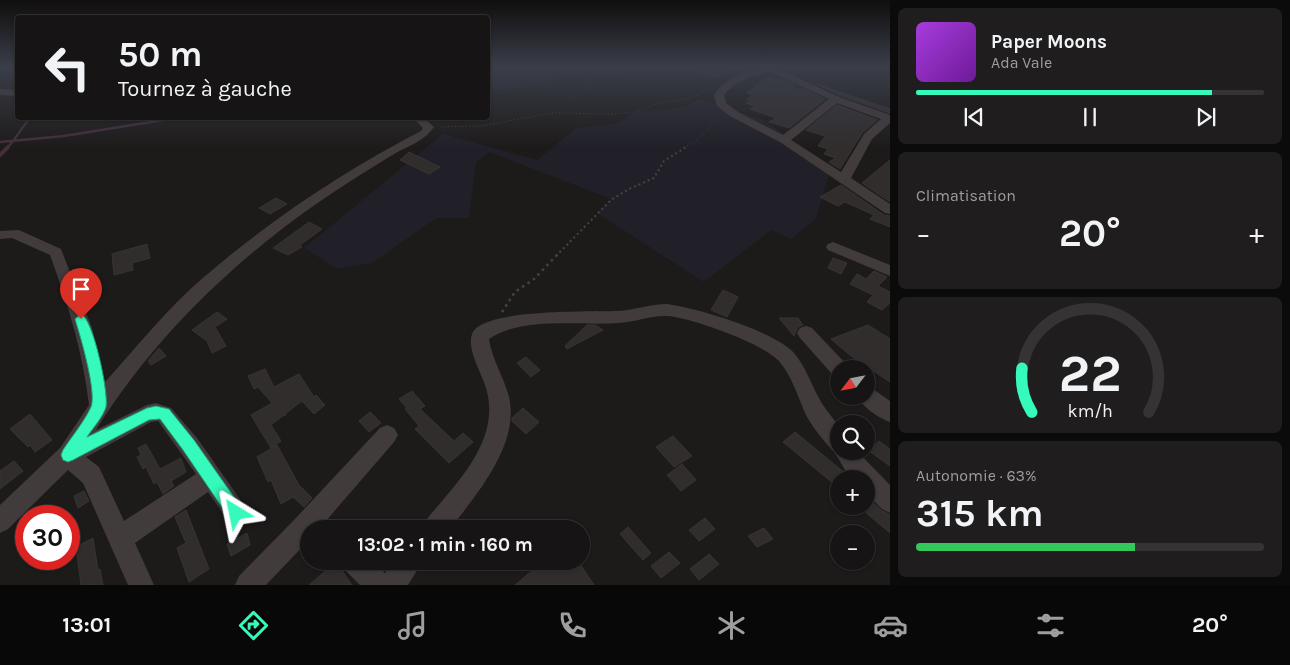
<!DOCTYPE html>
<html lang="fr">
<meta charset="utf-8">
<style>
:root{--surface:#161414;--page:#1f1d1d;--text:#f1f3f6;--muted:#9e9ea0;--line:#353334;--accent:#35fabb}
body{margin:0;font-family:Karla,sans-serif;background:var(--page);color:var(--text);height:100vh;display:flex;flex-direction:column;font-size:19px;white-space:nowrap}
*{box-sizing:border-box;margin:0}
p{font-size:16px;color:var(--muted)}
.icon{flex:none;width:28px;height:28px;fill:none;stroke:currentColor;stroke-width:2;stroke-linecap:round;stroke-linejoin:round}
.map{position:relative;flex:1;overflow:hidden}
.side{display:flex;flex-direction:column;gap:8px;padding:8px;background:#0c0b0b;width:400px}
.side>*{flex:none}
.hud{position:absolute;left:15px;top:15px;width:475px;height:105px;border-radius:5px;box-shadow:0 1px 4px #0004,0 0 0 1px var(--line);background:#161414;color:var(--text);overflow:hidden}
.needle{width:32px;rotate:238deg}
.buttons{position:absolute;left:830px;top:360px;display:grid;gap:10px}
.buttons a{display:grid;place-items:center;width:45px;height:45px;border-radius:50%;background:var(--surface);box-shadow:0 1px 4px #0004,0 0 0 1px var(--line);font-size:25px}
.speed{position:absolute;left:15px;top:505px;display:flex;gap:10px;font-size:25px;font-weight:700;text-align:center}
.speed>*{display:grid;place-content:center;width:65px;height:65px;border-radius:50%;background:var(--surface);box-shadow:0 1px 4px #0004,0 0 0 1px var(--line);line-height:1}
.speed .limit{border:8px solid #d22;background:#fff;color:#111}
.pin{position:absolute;display:grid;place-items:center;width:42px;height:42px;color:#fff;margin:-51px -21px;border-radius:50% 50% 50% 0;rotate:-45deg;box-shadow:0 0 5px #0007}
.pin .icon{rotate:45deg}
.me{position:absolute;width:55px;margin:-28px;rotate:325deg;stroke-linejoin:round;filter:drop-shadow(0 0 4px #0008)}
.turn{display:flex;align-items:center;gap:18px;height:105px;padding:0 20px;font-size:22px}
.turn .icon{width:65px;height:65px;stroke-width:2.5}
.turn b{display:block;font-size:35px;line-height:42px}
.big{font-size:38px;font-weight:700;line-height:1.1}
.side .widget{flex:1;display:flex;flex-direction:column;justify-content:center;gap:8px;min-width:0;padding:0 18px;border-radius:8px;background:var(--page)}
.side .dial{align-items:center;gap:0}
.dial svg{height:130px;overflow:visible;fill:none;stroke:var(--line);stroke-width:7;stroke-linecap:round;text-anchor:middle}
.dial text{fill:var(--text);stroke:none}
.song{display:flex;align-items:center;gap:15px}
.cover{width:60px;height:60px;border-radius:8px;background:linear-gradient(135deg,hsl(280 70% 55%),hsl(280 70% 35%))}
.played{height:5px;border-radius:2px;background:linear-gradient(90deg,var(--accent) 85%,var(--line) 85%)}
.keys{display:flex;justify-content:space-around;direction:ltr}
.heat{display:flex;justify-content:space-between;align-items:center;font-size:28px;direction:ltr}
.charge{height:8px;border-radius:4px;background:linear-gradient(90deg,#34c759 63%,var(--line) 0)}
.trip{position:absolute;left:300px;top:520px;width:290px;height:50px;border-radius:25px;background:var(--surface);box-shadow:0 1px 4px #0004,0 0 0 1px var(--line);font-weight:700;line-height:50px;text-align:center}
.tabs{display:flex;height:80px;justify-content:space-around;align-items:center;background:#090808;color:var(--muted)}
.tabs .icon{width:35px;height:35px}
.tabs .current{color:var(--accent)}
.tabs b{font-size:22px;color:var(--text)}
main{display:flex;flex:1;min-height:0}
.map>svg:first-child{display:block}
.green{fill:#212028}
.lines{fill:none;stroke-linecap:round;stroke-linejoin:round}
.stream-far1{stroke:#422f39;stroke-width:2.5}
.stream{stroke:#422f39;stroke-width:4}
.building{fill:#312d2d;stroke:#393434}
.path-far2{stroke:#494143;stroke-width:1;stroke-dasharray:1 2.5;stroke-linecap:butt}
.path-far1{stroke:#494143;stroke-width:2;stroke-dasharray:2 3;stroke-linecap:butt}
.path{stroke:#494143;stroke-width:2.5;stroke-dasharray:2.5 4;stroke-linecap:butt}
.street{fill:#423b3c;fill-rule:evenodd}
.route{fill:#35fabb;stroke:#22a27a}
</style>
<main>
<div class="map">
<svg width="890" height="585" viewBox="0 0 890 585">
<rect width="100%" height="100%" fill="#1d1a1a"/>
<path class="green" d="M 488,66 L 675,66 L 623,73 L 567,75 L 533,86 L 488,91 Z
M 698,99 L 764,120 L 831,167 L 816,219 L 791,239 L 771,230 L 704,282 L 597,213 L 611,199 L 489,152 L 476,162 L 469,218 L 436,218 L 372,263 L 338,269 L 304,248 L 443,134 L 537,160 L 576,128 L 614,124 L 637,112 L 685,107 Z"/>
<g class="lines">
<path class="stream-far1" d="M 0,142 L 64,136 L 176,118
M 7,148 C 16,139 21,128 30,118"/>
<path class="stream" d="M 0,155 L 8,147"/>
</g>
<path class="building" d="M 685,66 L 741,66 L 742,68 L 713,78 Z
M 766,78 L 783,80 L 793,84 L 797,90 L 801,88 L 825,99 L 789,128 L 769,122 L 776,118 L 750,109 L 755,106 L 746,103 L 752,100 L 747,99 L 753,95 L 747,93 Z
M 816,84 L 890,109 L 890,113 L 840,95 Z
M 837,105 L 877,120 L 862,133 L 840,169 L 829,162 L 836,158 L 824,154 L 828,149 L 818,146 L 825,136 L 806,130 Z
M 409,152 L 440,167 L 429,174 L 400,160 Z
M 890,160 L 890,202 L 862,183 Z
M 841,185 L 884,215 L 890,216 L 890,227 L 870,219 L 874,215 L 845,202 L 838,206 L 820,197 Z
M 276,198 L 287,204 L 270,214 L 259,208 Z
M 309,222 L 322,229 L 300,245 L 302,247 L 288,255 L 273,248 Z
M 147,244 L 150,258 L 132,263 L 133,270 L 114,275 L 112,254 Z
M 833,258 L 847,263 L 841,274 L 828,268 Z
M 874,271 L 887,277 L 878,286 L 890,292 L 890,303 L 882,310 L 867,302 L 873,295 L 850,284 L 857,274 L 866,279 Z
M 723,290 L 738,297 L 727,317 L 711,310 Z
M 217,312 L 227,319 L 215,327 L 226,346 L 212,353 L 207,341 L 192,330 Z
M 779,318 L 798,318 L 803,325 L 798,327 L 794,336 Z
M 587,325 L 595,325 L 603,330 L 567,349 L 565,346 Z
M 868,325 L 890,339 L 890,382 L 866,366 L 866,363 L 863,364 L 851,356 L 831,339 Z
M 159,348 L 166,356 L 151,365 L 148,361 Z
M 526,357 L 540,370 L 531,377 L 517,363 Z
M 265,369 L 274,387 L 299,374 L 314,397 L 316,395 L 325,405 L 314,414 L 302,401 L 286,413 L 286,415 L 284,415 L 271,425 L 281,441 L 271,448 L 251,415 L 272,403 L 258,387 L 254,389 L 248,376 Z
M 412,391 L 425,406 L 420,409 L 454,441 L 463,433 L 473,442 L 449,463 L 415,429 L 419,426 L 405,409 L 407,408 L 399,399 Z
M 523,408 L 539,422 L 526,434 L 512,421 L 512,418 Z
M 370,412 L 381,423 L 369,432 L 359,421 Z
M 30,414 L 52,440 L 35,452 L 30,445 L 28,447 L 10,429 Z
M 795,432 L 846,474 L 849,479 L 839,479 L 839,488 L 783,442 Z
M 673,436 L 692,456 L 674,467 L 656,447 Z
M 879,441 L 890,449 L 890,466 L 869,451 Z
M 146,444 L 160,469 L 181,458 L 186,472 L 171,481 L 174,486 L 163,494 L 157,482 L 154,484 L 146,467 L 143,469 L 137,457 L 141,455 L 138,448 Z
M 277,445 L 299,485 L 312,498 L 304,507 L 293,497 L 281,504 L 271,480 L 268,482 L 257,457 Z
M 14,461 L 23,471 L 0,489 L 0,471 Z
M 682,464 L 696,480 L 681,491 L 667,475 Z
M 84,491 L 89,501 L 78,508 L 74,496 Z
M 866,496 L 881,510 L 890,515 L 890,533 L 858,506 L 866,506 Z
M 186,510 L 209,569 L 189,582 L 177,548 L 186,543 L 175,517 Z
M 705,518 L 715,529 L 699,541 L 689,530 Z
M 628,527 L 651,553 L 643,560 L 620,534 Z
M 764,528 L 773,539 L 757,547 L 748,536 Z
M 247,533 L 250,545 L 231,556 L 227,544 Z
M 93,538 L 98,570 L 100,569 L 103,585 L 81,585 L 76,547 Z
M 669,552 L 680,563 L 661,578 L 651,566 Z
M 709,554 L 719,564 L 699,580 L 690,569 Z
M 544,561 L 578,561 L 594,585 L 515,585 Z
M 336,562 L 352,585 L 309,585 Z"/>
<g class="lines">
<path class="path-far2" d="M 570,98 L 585,88 L 592,76 L 604,66
M 441,127 L 481,126 L 552,113 L 615,114 L 637,112 L 655,104 L 691,98 L 709,89
M 684,148 L 697,140 L 720,117"/>
<path class="path-far1" d="M 556,256 L 611,200 L 629,189 L 654,178 L 664,161 L 686,147"/>
<path class="path" d="M 502,312 L 515,292 L 534,279 L 557,255"/>
<path class="street" d="M 765,66 L 778,66 L 777,68 L 839,97 L 890,115 L 890,123 L 872,139 L 851,178 L 890,204 L 890,214 L 885,213 L 780,142 L 730,116 L 717,106 L 714,95 C 727,76 745,73 765,66 ZM 769,71 L 829,99 L 783,135 L 738,112 L 726,103 L 724,95 C 735,80 752,76 769,71 ZM 837,103 L 881,119 L 864,134 L 841,172 L 791,140 Z
M 0,89 L 18,90 L 18,96 L 0,95 Z
M 413,118 L 424,118 L 434,127 C 425,141 408,146 394,154 C 363,173 331,193 302,214 C 222,272 148,346 96,430 L 147,405 L 156,403 L 171,408 L 197,438 L 244,505 L 248,513 L 244,521 L 236,525 L 228,521 L 208,492 L 135,543 L 154,585 L 128,585 L 83,483 L 68,470 L 8,529 L 0,533 L 0,505 L 60,448 L 89,405 C 83,353 68,304 50,255 L 12,238 L 0,239 L 0,231 L 19,230 L 61,249 L 92,328 L 105,382 C 137,347 168,307 204,277 C 270,220 344,171 421,131 L 423,128 ZM 158,421 L 196,474 L 124,521 L 99,467 L 86,457 L 151,422 Z
M 833,242 L 890,265 L 890,276 L 828,250 L 826,247 L 828,244 Z
M 667,304 C 697,308 774,331 794,353 C 806,367 811,384 820,400 C 824,408 837,422 839,428 C 841,435 839,445 839,451 L 857,451 L 890,485 L 890,513 L 882,509 L 866,493 L 866,479 L 852,479 C 844,471 840,459 833,451 C 823,440 813,428 806,415 C 798,397 792,376 779,361 C 762,343 692,318 668,316 C 651,315 635,322 619,323 C 581,326 522,316 489,339 C 492,360 504,377 509,397 C 520,444 477,494 450,529 L 423,529 L 426,520 C 458,481 505,437 484,382 C 479,369 467,348 472,334 C 481,308 593,312 618,311 C 635,310 650,304 667,304 Z
M 806,326 L 812,328 L 846,364 L 848,369 L 839,369 L 839,377 L 832,374 L 800,338 L 797,333 L 800,328 Z
M 866,387 L 873,389 L 890,401 L 890,422 C 879,418 862,407 857,396 L 866,396 Z
M 387,425 L 394,428 L 398,435 L 394,442 L 319,529 L 309,529 L 309,540 L 266,585 L 235,585 L 239,576 L 294,520 L 380,428 Z
M 341,561 L 372,561 L 385,573 L 394,561 L 423,561 L 408,585 L 360,585 L 345,570 Z"/>
</g>
<linearGradient id="sky" x2="0" y2="1"><stop stop-color="#100e0e"/><stop offset="0.45" stop-color="#3a3e49"/><stop offset="1" stop-color="#3a3e49" stop-opacity="0"/></linearGradient>
<rect width="890" height="148" fill="url(#sky)"/>
<path class="route" d="M 81,314 C 93,318 109,393 106,407 C 103,417 93,428 87,437 L 147,408 L 156,406 L 169,409 L 194,440 L 241,507 L 244,513 L 241,519 L 236,521 L 230,519 L 183,450 L 160,419 L 149,420 L 73,460 L 68,462 L 63,460 L 61,455 L 63,450 C 72,436 84,422 91,407 C 97,392 80,335 75,319 Z"/>
</svg>
<div class="buttons">
<a><svg class="needle" viewBox="-14 -14 28 28"><path d="M0-13l5 13h-10z" fill="#e53935"/><path d="M0 13l5-13h-10z" fill="#9e9ea0"/></svg></a>
<a><svg class="icon" aria-label="search" viewBox="0 0 24 24"><circle cx="10" cy="10" r="6"/><path d="M15 15l6 6"/></svg></a>
<a>+</a>
<a>−</a>
</div>
<div class="speed"><div class="limit">30</div></div>
<div class="pin" style="left:81px;top:319px;background:#d93025"><svg class="icon" aria-label="arrive" viewBox="0 0 24 24"><path d="M6 21V4h12l-3 4 3 4H6"/></svg></div>
<svg class="me" style="left:236px;top:513px" viewBox="-20 -20 40 40"><path d="M0-17L14 15 0 8-14 15z" fill="#35fabb" stroke="#fff" stroke-width="4"/></svg>
<div class="trip">13:02 · 1 min · 160 m</div>
<div class="hud">
<div class="turn"><svg class="icon" aria-label="left" viewBox="0 0 24 24"><path d="M17 20v-9H6M10 6l-5 5 5 5"/></svg><div><b>50 m</b>Tournez à gauche</div></div>
</div>
</div>
<section class="side">
<div class="widget">
<div class="song"><i class="cover"></i><div><b>Paper Moons</b><p>Ada Vale</p></div></div>
<div class="played"></div>
<div class="keys"><svg class="icon" aria-label="previous" viewBox="0 0 24 24"><path d="M18 5L8 12l10 7zM5 5v14"/></svg><svg class="icon" aria-label="pause" viewBox="0 0 24 24"><path d="M8 5v14M16 5v14"/></svg><svg class="icon" aria-label="next" viewBox="0 0 24 24"><path d="M6 5l10 7-10 7zM19 5v14"/></svg></div>
</div>
<div class="widget"><p>Climatisation</p>
<div class="heat"><a>−</a><b class="big">20°</b><a>+</a></div>
</div>
<div class="widget dial"><svg viewBox="0 0 100 80">
<path d="M14 69A42 42 0 1 1 86 69"/>
<path d="M14 69A42 42 0 0 1 8 42" stroke="#35fabb"/>
<text x="50" y="56" font-size="32" font-weight="700">22</text>
<text x="50" y="72" font-size="11">km/h</text>
</svg></div>
<div class="widget"><p>Autonomie · 63%</p><b class="big">315 km</b><div class="charge"></div></div>
</section>
</main>
<nav class="tabs">
<b>13:01</b>
<svg class="icon current" aria-label="directions" viewBox="0 0 24 24"><path d="M12 3l9 9-9 9-9-9zM9 14v-3h6M13 9l2 2-2 2"/></svg>
<svg class="icon" aria-label="music" viewBox="0 0 24 24"><path d="M9 18V5l10-2v13"/><circle cx="6" cy="18" r="3"/><circle cx="16" cy="16" r="3"/></svg>
<svg class="icon" aria-label="phone" viewBox="0 0 24 24"><path d="M5 4h4l2 5-3 2q2 4 5 5l2-3 5 2v4C11 20 4 13 5 4z"/></svg>
<svg class="icon" aria-label="climate" viewBox="0 0 24 24"><path d="M12 3v18M4 7l16 10M4 17L20 7"/></svg>
<svg class="icon" aria-label="car" viewBox="0 0 24 24"><path d="M5 17H2v-5l4-1 3-4h7l3 4 3 1v5h-3M9 17h6M6 11h13"/><circle cx="7" cy="17" r="2"/><circle cx="17" cy="17" r="2"/></svg>
<svg class="icon" aria-label="filters" viewBox="0 0 24 24"><path d="M4 7h16M4 17h16"/><circle cx="9" cy="7" r="2"/><circle cx="15" cy="17" r="2"/></svg>
<b>20°</b>
</nav>
